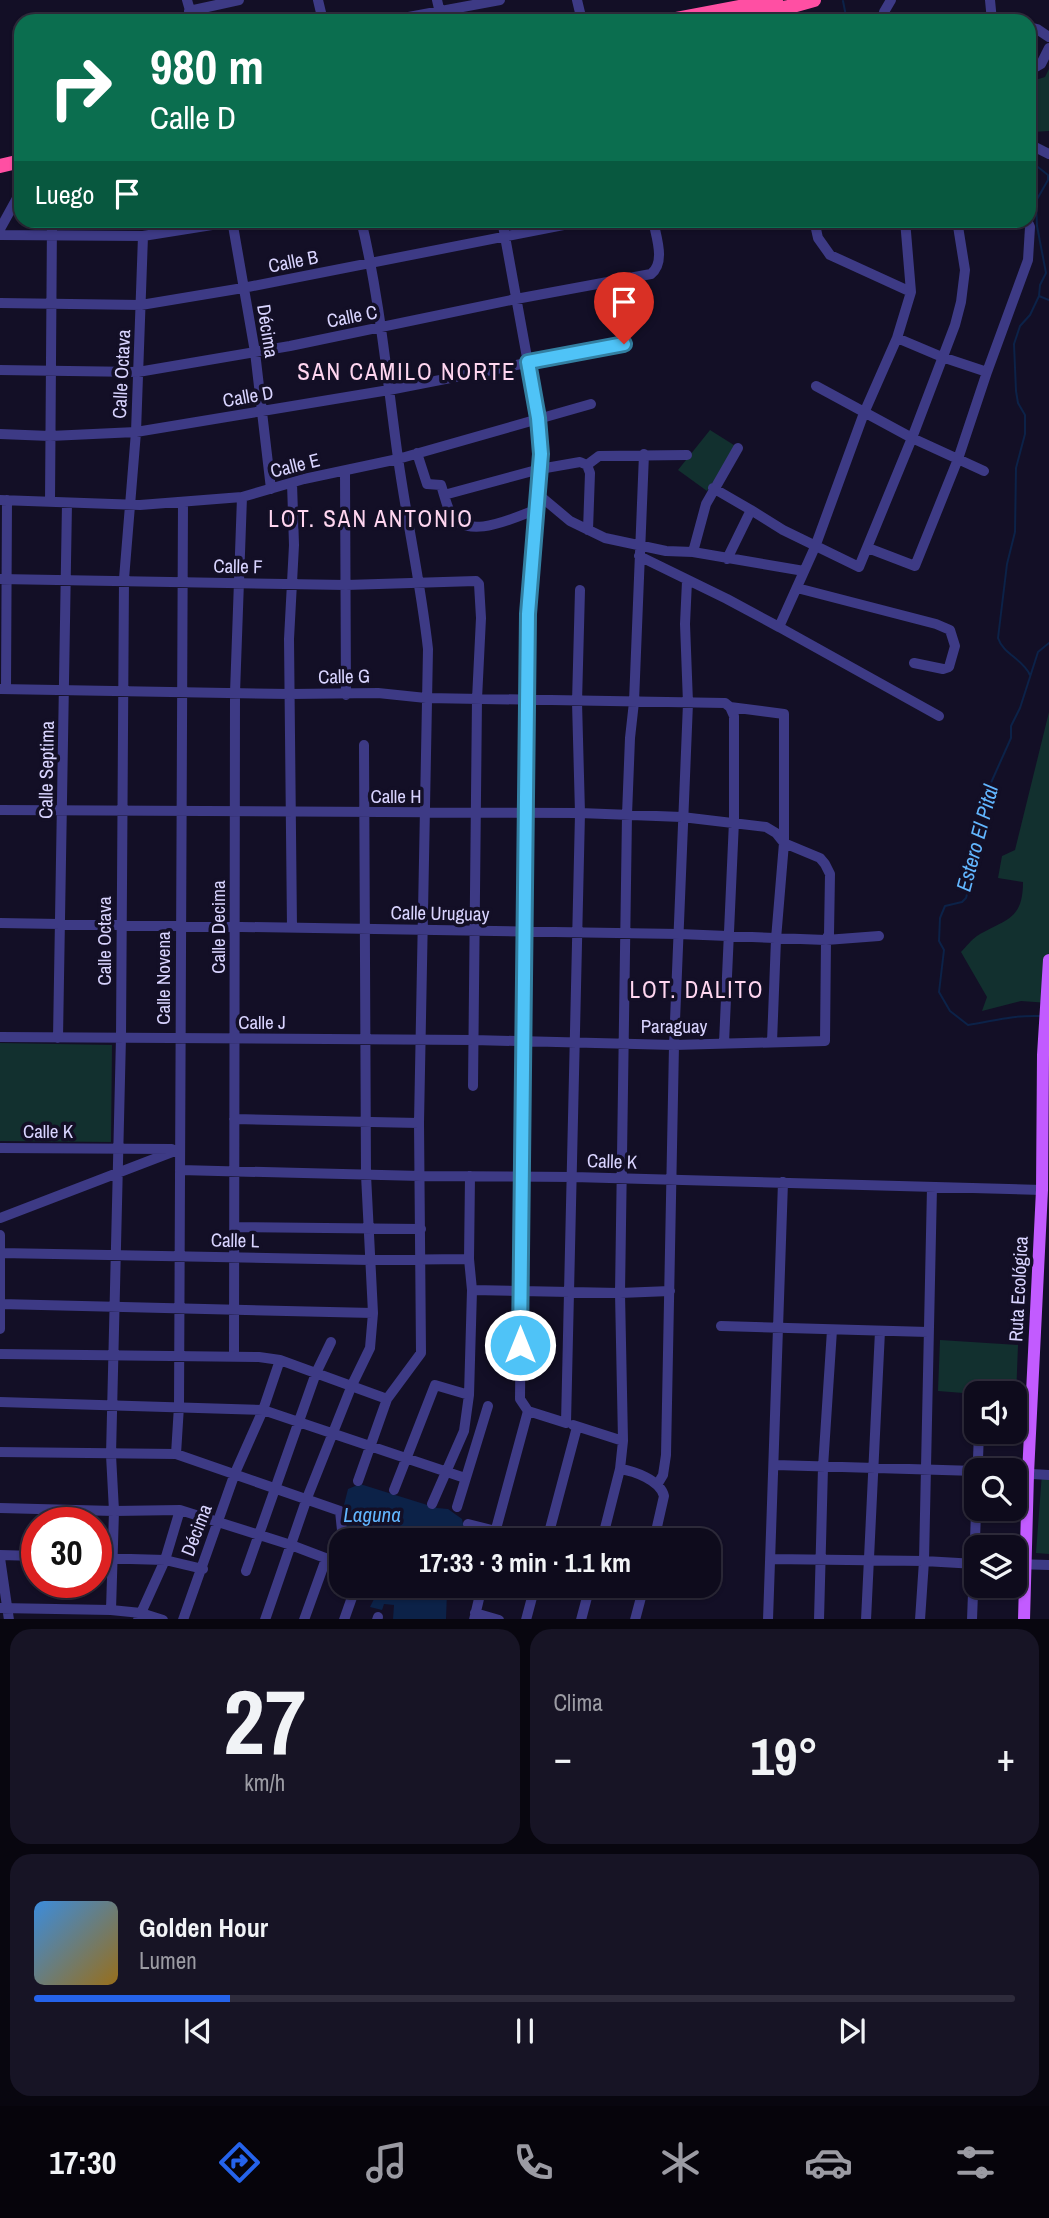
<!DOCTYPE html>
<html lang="es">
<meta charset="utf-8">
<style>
:root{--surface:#0e0b1c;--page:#171425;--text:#f1f3f6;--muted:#9b9ba3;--line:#2e2b3b;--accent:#2563eb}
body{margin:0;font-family:"Archivo Narrow",sans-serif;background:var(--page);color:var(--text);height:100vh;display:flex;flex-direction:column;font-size:26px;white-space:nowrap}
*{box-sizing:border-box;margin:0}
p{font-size:23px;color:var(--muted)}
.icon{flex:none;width:38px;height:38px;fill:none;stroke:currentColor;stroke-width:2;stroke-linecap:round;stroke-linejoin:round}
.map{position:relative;height:1619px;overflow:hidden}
.panel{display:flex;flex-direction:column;gap:10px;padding:10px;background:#08060f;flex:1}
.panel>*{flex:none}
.banner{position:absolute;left:14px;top:14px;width:1022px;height:214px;border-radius:21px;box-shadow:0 2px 5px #0004,0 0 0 2px var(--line);background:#0b6e4f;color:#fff;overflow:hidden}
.tools{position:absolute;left:964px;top:1381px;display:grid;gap:14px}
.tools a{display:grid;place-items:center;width:63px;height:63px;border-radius:14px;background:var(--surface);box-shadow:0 2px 5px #0004,0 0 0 2px var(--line);font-size:35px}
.speed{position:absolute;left:21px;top:1507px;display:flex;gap:14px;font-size:35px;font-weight:700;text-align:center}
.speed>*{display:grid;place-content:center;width:91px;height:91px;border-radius:50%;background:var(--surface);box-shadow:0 2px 5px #0004,0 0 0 2px var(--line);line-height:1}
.speed .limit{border:10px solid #d22;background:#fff;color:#111}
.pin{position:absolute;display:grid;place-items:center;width:60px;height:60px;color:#fff;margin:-72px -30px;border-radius:50% 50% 50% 0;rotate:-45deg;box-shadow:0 0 7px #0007}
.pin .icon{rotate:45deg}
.me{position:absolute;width:77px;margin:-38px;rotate:0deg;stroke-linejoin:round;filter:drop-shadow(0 0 5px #0008)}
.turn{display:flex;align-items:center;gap:24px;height:147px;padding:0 21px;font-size:32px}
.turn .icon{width:91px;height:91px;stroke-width:2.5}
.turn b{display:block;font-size:49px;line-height:60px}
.then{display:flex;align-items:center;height:66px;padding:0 21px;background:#0003;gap:14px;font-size:26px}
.big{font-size:52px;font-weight:700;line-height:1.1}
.panel .tile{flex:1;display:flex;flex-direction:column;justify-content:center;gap:10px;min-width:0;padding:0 24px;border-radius:21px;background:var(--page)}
.panel .dial{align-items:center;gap:0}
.dial b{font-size:91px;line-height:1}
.song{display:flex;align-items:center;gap:21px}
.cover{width:84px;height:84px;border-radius:10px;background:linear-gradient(135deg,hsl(210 70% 55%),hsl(40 70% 35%))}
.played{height:7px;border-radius:4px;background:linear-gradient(90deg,var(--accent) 20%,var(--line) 20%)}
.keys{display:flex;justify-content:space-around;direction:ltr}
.heat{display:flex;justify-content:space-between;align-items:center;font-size:38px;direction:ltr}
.panel .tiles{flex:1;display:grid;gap:10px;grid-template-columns:1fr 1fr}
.tile:last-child{grid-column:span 2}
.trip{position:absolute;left:329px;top:1528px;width:392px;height:70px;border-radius:21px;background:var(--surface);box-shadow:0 2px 5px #0004,0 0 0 2px var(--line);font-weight:700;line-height:70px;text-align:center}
.tab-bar{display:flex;height:112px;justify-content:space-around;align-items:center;background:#06040b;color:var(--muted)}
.tab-bar .icon{width:49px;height:49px}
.tab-bar .on{color:var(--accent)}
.tab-bar b{font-size:32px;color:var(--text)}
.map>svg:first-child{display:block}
.green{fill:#12302f}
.water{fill:#0c2248}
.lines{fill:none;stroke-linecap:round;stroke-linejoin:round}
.stream{stroke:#0c2248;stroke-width:2}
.minor{stroke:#3d3a85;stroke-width:10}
.major{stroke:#c25bff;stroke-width:12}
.highway{stroke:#ff4fa3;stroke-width:14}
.route-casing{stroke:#337fa1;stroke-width:18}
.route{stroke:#4fc3f7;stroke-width:12}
.labels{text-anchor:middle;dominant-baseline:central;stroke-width:7;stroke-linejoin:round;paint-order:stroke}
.street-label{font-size:19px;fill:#d9d4ff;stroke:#130f26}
.water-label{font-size:21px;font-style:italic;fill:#62b6ff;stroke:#130f26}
.quarter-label{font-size:23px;letter-spacing:2px;fill:#ffd6f0;stroke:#130f26}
</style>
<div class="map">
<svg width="1049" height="1620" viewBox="0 0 1049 1620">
<rect width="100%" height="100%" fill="#130f26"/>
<path class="green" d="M 1049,69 L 1049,131 L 1032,132 L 1029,123 L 1029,82 L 1045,77 Z
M 710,430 L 737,447 L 707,491 L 678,470 Z
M 1049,712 L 1049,1003 L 1021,1001 L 982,1011 L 987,997 L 961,952 C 966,947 971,940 977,936 C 1005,919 1023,921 1023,882 L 998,878 L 1002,856 L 1015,850 Z
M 0,1043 L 112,1045 L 111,1142 L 0,1141 Z
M 940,1340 L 1018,1345 L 1016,1397 L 1015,1393 L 976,1394 L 938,1391 Z
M 1042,1473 L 1049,1474 L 1049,1554 L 1036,1553 Z"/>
<path class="water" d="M 360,1484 L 437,1508 L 448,1509 L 462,1519 L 465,1533 L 462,1540 L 347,1540 L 344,1505 L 348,1489 Z
M 363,1586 L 443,1586 L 447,1592 L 446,1619 L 393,1619 L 394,1605 L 384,1604 L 382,1610 L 370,1607 L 374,1599 L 368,1596 L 370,1588 Z"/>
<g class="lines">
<path class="stream" d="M 843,1 L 847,21
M 1029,160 L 1048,175 L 1048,180 L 1036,201 L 1037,226 L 1046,273 L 1040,285 L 1039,296 L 1049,300
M 1030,675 C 1023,659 1003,654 998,638 L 1007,564 L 1015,532 L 1016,468 L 1025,434 L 1025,415 L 1018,403 L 1016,391 L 1014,344 L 1020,326 L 1030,315 L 1039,296
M 1040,1016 C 1012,1015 994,1021 968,1025 L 950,1011 L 939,992 L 944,950 L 939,941 L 940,918 L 945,906 L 962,902 L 966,898 L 987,817 L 990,785 L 1011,738 L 1011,726 L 1020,708 L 1038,652 L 1049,643"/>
<path class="minor" d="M 187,0 L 193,21
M 318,0 L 323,21
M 437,0 L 442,21
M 577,0 L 582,21
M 990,0 L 992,21
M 189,11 L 239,0
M 387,21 L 500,0
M 885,21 L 884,12 L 891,0
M 1029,27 L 1037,29 L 1049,37
M 1029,71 L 1041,64 L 1049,48
M 1029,144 L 1049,154
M 232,220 L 255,352 L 271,489
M 502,220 L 538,418 L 541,454 L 528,614 L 520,1399 L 528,1411 L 566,1423 L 580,813 L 577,702 L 580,590
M 814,220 L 818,238 L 830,255 L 911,292
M 905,220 L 911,292 L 897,338 L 864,413 L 815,547 L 779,627 L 939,716
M 0,229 L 21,191
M 0,235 L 143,236 L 237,221
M 0,303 L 141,305 L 243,288 L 589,220
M 897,338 L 942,357 L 987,372 L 1028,260 L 1030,227 L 1027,220
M 0,370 L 138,372 L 290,346 L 516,299 L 651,274 C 666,262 656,237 653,220
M 816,386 L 912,438 L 955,325 L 961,302 L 965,270 L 957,220
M 0,434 L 50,436 L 136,432 L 389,390 L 624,344
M 417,453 L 427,484 L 441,485 C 444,494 446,504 450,512 C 465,543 515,517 538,509
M 587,465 L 599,456 L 687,455
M 345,472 L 346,695
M 713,488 L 751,510
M 444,495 L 540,469 L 580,462 L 587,465 L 590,473 L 588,530
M 539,495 L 570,521 L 605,538 L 666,551 L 693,552 L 804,571
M 0,500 L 140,505 L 242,497 L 304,479 L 398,459 L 591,404
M 50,502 L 52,220
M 868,548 L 915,566 L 958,459 L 987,372
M 693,552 L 706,504 L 738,448
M 639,556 L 727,599 L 779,627
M 727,559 L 751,510 L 783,530 L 859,567 L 912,438 L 984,471
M 0,579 L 346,585 L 476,581 L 479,584 L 481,618 L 477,699 L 473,1086
M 797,588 L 936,624 L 950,630 L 955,646 L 949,667 L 943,669 L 914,663
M 0,689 L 290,694 L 378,693 L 426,698 L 725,703 L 730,707 L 734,716 L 734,821 L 724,1043
M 6,689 L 7,500
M 730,707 L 784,714 L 784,843 L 776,939 L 772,1042
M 0,810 L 580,813 L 682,817 L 766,827 L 776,833 L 784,843 L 820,858 L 825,864 L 830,874 L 829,934 L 826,940 L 825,1041 L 674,1045 L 473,1040 L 0,1037
M 0,923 L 679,934 L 826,940 L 879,936
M 292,928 L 289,639 L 294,545 L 292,483
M 58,1038 L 67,503
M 234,1119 L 419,1123
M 0,1148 L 172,1149
M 180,1170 L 421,1176 L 573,1177 L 1042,1190
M 0,1218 L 180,1149
M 236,1227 L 421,1229
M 0,1235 L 0,1329
M 0,1253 L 370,1260 L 469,1259
M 472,1290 L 620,1293 L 670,1291
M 0,1304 L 373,1313
M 721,1326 L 928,1332
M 0,1354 L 259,1357 L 280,1360 L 387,1399 L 421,1353 L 419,1123 L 428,649 C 421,585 407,522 398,458 C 387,379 380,299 361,220
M 234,1356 L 235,693 L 242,497
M 0,1402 L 263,1410 L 465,1478
M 573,1425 L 623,1441
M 0,1452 L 176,1454 L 340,1511 L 343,1540
M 176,1454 L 179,1406 L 183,502
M 775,1465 L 976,1471
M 620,1469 C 634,1471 660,1480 664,1496 L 654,1540
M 1015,1473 L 1049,1475
M 358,1481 L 387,1399
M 657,1485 L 663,1475 L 666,1455 L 674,1045 L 688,703 L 685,624 L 687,581
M 394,1490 L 435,1385 L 469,1395
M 432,1504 L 464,1431 L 469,1395 L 472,1290 L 469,1259 L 470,1176
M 457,1507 L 488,1406
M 0,1508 L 114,1511 L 180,1510 L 291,1545 L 341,1564
M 468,1524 L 531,1540
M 493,1540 L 528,1411
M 547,1540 L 577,1427
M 602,1540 L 620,1469 L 623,1441 L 620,1293 L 627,815 L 630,738 L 634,702 L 644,454
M 0,1555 L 37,1556
M 0,1558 L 9,1620
M 96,1558 L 165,1560 L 203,1569
M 771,1559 L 924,1561 L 976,1564
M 1015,1564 L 1049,1565
M 246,1571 L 316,1373 L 331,1342
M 0,1608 L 111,1610
M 475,1613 L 499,1620
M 138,1620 L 141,1613 L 111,1610 L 114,1511 L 111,1455 L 121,1037 L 124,579 L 136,432 L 143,236
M 163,1620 L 141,1613 L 165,1560 L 180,1510
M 183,1620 L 235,1473 L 263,1410 L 280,1360
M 265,1620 L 307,1498 L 352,1385 L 370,1348 L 373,1313 L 366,1175 L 364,745
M 304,1620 L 326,1559
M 344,1620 L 356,1586
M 377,1620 L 378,1617
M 474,1620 L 482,1586
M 526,1620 L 535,1586
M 581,1620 L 590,1586
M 635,1620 L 644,1586
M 768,1620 L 783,1182
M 819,1620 L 823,1467 L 832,1330
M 866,1620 L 880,1331
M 920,1620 L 924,1561 L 932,1187
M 972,1620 L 979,1432"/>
<path class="major" d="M 1024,1620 L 1028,1474 L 1042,1190 L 1043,1055 L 1049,960"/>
<path class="highway" d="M 726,19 L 789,7 L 814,0
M 666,21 L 776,0
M 0,166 L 21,161"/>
</g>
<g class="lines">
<defs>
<path id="route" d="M 520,1345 L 528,614 L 541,454 L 538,418 L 528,362 L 624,344"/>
</defs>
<use href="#route" class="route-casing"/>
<use href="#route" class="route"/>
</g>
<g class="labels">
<g class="street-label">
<text transform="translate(293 261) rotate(-11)">Calle B</text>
<text transform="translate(352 316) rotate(-11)">Calle C</text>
<text transform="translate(268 331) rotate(81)">Décima</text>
<text transform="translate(121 374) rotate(-87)">Calle Octava</text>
<text transform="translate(248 396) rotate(-10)">Calle D</text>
<text transform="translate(295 465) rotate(-14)">Calle E</text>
<text transform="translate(238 566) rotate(1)">Calle F</text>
<text transform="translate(344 676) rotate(-1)">Calle G</text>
<text transform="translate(46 770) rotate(-89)">Calle Septima</text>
<text x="396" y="796">Calle H</text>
<text transform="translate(440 913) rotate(1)">Calle Uruguay</text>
<text transform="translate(218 927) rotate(-90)">Calle Decima</text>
<text transform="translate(104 941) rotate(-90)">Calle Octava</text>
<text transform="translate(163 978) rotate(-90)">Calle Novena</text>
<text x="262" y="1022">Calle J</text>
<text x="674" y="1026">Paraguay</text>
<text x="48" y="1131">Calle K</text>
<text transform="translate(612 1161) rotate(2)">Calle K</text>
<text transform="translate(235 1240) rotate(1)">Calle L</text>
<text transform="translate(1018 1289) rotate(-87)">Ruta Ecológica</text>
<text transform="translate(196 1530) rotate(-69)">Décima</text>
</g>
<g class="water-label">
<text transform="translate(977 838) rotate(-75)">Estero El Pital</text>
<text x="372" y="1514">Laguna</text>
</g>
<g class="quarter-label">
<text x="407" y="371">SAN CAMILO NORTE</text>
<text x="371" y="518">LOT. SAN ANTONIO</text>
<text x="697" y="989">LOT. DALITO</text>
</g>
</g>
</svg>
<div class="tools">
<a><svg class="icon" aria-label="sound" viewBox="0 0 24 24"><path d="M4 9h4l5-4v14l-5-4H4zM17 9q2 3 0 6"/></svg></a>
<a><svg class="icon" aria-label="search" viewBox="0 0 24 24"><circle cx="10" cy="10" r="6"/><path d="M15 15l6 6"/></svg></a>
<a><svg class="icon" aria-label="layers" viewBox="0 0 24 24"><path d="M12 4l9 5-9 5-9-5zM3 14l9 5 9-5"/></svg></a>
</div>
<div class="speed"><div class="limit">30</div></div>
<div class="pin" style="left:624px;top:344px;background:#d93025"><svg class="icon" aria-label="arrive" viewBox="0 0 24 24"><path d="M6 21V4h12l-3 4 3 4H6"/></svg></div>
<svg class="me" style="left:520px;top:1345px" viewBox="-20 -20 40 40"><circle r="17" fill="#4fc3f7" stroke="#fff" stroke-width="3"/><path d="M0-11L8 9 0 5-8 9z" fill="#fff"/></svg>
<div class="trip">17:33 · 3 min · 1.1 km</div>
<div class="banner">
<div class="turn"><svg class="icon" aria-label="right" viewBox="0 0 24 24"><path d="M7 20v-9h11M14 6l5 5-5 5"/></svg><div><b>980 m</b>Calle D</div></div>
<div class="then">Luego<svg class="icon" aria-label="arrive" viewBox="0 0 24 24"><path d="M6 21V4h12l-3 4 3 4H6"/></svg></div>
</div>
</div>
<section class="panel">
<div class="tiles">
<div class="tile dial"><b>27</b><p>km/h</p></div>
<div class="tile"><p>Clima</p>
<div class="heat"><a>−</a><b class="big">19°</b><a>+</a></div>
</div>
<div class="tile">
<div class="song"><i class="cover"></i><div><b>Golden Hour</b><p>Lumen</p></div></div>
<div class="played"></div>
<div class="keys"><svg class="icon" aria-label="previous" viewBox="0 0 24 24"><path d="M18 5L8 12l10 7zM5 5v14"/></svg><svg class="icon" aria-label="pause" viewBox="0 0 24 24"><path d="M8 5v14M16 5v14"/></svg><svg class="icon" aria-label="next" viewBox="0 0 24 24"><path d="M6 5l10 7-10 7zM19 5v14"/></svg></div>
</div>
</div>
</section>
<nav class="tab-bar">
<b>17:30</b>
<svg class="icon on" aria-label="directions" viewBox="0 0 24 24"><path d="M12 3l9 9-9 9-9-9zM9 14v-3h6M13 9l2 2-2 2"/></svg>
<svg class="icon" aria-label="music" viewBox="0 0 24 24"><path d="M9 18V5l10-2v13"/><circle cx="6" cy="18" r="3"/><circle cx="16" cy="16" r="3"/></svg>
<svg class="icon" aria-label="phone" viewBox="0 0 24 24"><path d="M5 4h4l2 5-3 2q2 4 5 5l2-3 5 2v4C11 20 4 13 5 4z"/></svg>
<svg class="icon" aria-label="climate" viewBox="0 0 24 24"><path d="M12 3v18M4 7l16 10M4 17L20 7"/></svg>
<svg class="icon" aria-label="car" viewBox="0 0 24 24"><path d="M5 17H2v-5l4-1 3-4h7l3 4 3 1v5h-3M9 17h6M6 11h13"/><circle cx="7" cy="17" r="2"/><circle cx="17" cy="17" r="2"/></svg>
<svg class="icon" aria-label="filters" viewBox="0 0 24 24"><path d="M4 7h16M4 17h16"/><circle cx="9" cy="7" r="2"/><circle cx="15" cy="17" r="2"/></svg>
</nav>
